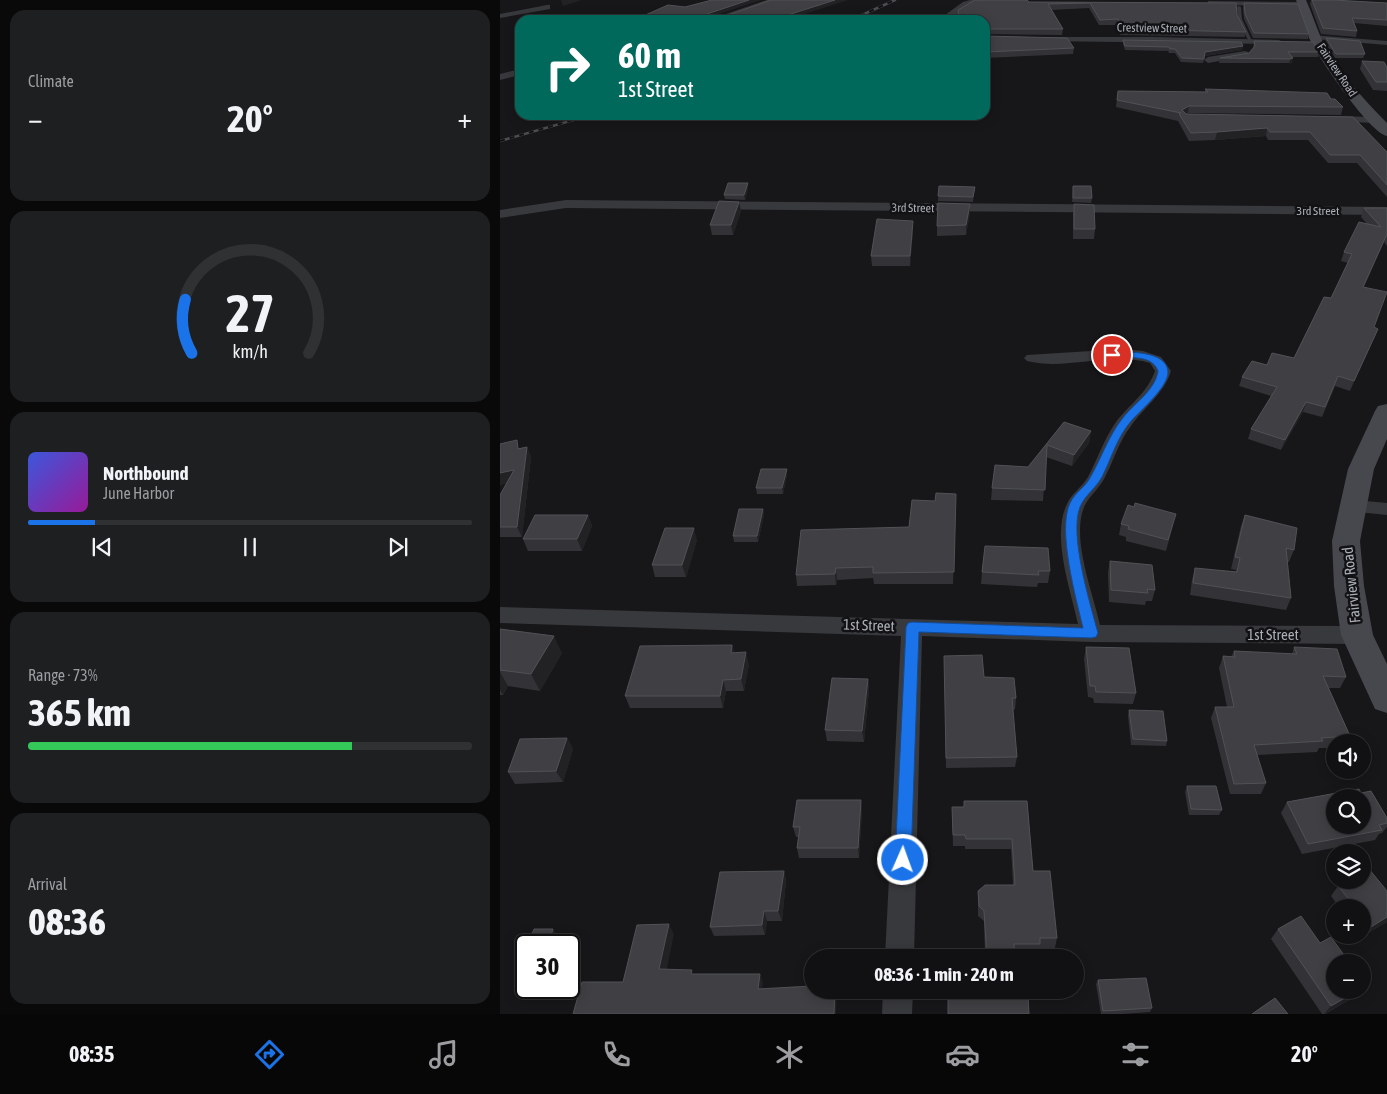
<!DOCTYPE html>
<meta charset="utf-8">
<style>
:root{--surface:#111113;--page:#1e1f21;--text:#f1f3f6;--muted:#9c9da0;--line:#303133;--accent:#1a73e8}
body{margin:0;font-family:"Asap Condensed",sans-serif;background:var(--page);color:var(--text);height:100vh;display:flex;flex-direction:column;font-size:19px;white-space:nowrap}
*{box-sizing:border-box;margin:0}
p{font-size:16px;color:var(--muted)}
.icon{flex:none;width:28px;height:28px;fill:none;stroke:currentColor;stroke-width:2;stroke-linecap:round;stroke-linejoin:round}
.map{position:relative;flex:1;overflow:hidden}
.details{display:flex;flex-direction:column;gap:10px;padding:10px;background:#09090a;width:500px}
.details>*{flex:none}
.top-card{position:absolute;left:15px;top:15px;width:475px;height:105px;border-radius:15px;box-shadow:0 2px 12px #0003,0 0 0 1px var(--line);background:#00695c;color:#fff;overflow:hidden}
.controls{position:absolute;left:826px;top:734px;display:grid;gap:10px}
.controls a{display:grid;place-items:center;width:45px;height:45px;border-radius:50%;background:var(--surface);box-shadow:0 2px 12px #0003,0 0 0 1px var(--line);font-size:25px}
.speed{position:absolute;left:15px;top:934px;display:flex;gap:10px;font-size:25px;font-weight:700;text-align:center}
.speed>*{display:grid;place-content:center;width:65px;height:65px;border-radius:50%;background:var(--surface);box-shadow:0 2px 12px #0003,0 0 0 1px var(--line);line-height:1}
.speed .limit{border:2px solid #111;border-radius:8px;background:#fff;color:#111}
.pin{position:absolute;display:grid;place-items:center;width:42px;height:42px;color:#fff;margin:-21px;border:2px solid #fff;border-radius:50%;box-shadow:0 1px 5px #0007}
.me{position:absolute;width:55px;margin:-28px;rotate:2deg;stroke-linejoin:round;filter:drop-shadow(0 0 4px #0008)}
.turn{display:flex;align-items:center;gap:18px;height:105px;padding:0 20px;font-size:22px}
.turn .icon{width:65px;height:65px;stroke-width:2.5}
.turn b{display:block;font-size:35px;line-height:42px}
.big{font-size:38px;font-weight:700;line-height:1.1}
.details .widget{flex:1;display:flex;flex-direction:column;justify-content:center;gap:8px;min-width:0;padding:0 18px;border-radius:15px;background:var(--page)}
.details .dial{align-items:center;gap:0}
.dial svg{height:130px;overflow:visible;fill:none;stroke:var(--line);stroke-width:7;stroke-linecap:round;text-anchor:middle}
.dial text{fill:var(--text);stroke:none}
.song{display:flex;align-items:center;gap:15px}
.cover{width:60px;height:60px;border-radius:8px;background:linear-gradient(135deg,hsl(230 70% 55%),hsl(300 70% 35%))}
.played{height:5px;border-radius:2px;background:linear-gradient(90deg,var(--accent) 15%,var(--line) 15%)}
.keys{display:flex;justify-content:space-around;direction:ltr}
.heat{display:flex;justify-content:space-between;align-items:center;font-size:28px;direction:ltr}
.charge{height:8px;border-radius:4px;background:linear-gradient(90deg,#34c759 73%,var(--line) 0)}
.trip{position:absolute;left:304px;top:949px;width:280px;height:50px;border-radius:25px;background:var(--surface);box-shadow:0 2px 12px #0003,0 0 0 1px var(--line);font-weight:700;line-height:50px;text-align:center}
.tabs{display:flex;height:80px;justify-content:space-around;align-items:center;background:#070708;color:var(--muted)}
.tabs .icon{width:35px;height:35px}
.tabs .active{color:var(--accent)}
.tabs b{font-size:22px;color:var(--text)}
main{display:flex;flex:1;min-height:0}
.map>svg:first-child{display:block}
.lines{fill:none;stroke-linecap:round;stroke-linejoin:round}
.lane{fill:#38393d;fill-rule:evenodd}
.street{fill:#38393d;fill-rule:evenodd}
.secondary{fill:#47484d;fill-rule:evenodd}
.rail-casing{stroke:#4c4d52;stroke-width:2.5}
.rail{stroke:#121214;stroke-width:2;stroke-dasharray:5;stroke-linecap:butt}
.wall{fill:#333337}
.shaded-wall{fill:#222225}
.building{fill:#404044;stroke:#505256;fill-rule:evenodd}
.route{fill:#1a73e8;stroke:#114b97}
.labels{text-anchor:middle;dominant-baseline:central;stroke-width:5;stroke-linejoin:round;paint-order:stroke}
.far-street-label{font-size:12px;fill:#aaaeb7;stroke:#121214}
.street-label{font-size:15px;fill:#aaaeb7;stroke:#121214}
</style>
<main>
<section class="details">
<div class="widget"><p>Climate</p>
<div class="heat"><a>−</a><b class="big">20°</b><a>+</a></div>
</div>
<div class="widget dial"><svg viewBox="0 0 100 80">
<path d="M14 69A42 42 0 1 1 86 69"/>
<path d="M14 69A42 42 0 0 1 10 36" stroke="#1a73e8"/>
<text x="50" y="56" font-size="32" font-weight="700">27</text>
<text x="50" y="72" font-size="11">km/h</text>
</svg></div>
<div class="widget">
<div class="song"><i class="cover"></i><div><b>Northbound</b><p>June Harbor</p></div></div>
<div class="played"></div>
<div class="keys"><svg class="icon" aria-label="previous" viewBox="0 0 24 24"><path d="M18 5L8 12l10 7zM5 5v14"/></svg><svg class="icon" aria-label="pause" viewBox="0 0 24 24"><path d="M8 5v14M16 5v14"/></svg><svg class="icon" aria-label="next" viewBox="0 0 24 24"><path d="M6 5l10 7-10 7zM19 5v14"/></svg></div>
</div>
<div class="widget"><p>Range · 73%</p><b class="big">365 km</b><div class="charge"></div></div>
<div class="widget"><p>Arrival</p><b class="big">08:36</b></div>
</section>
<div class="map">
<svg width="887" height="1014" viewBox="0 0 887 1014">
<rect width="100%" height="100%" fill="#171719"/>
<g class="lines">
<path class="lane" d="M 739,6 L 741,7 L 742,19 L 753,43 L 749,42 L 738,19 L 737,7 Z"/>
<path class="street" d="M 267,0 L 278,0 L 220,20 L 208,20 Z
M 470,0 L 481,0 L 447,20 L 438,20 L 463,2 Z
M 708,1 L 802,2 L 806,4 L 802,6 L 711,5 L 708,5 Z
M 47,5 L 50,5 L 50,9 L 0,18 L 0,14 Z
M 812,35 L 887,41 L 887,45 L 815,39 L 811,37 Z
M 539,37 L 653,37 L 779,40 L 783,42 L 779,44 L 542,41 L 539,41 Z
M 745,51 L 748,52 L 748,56 L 708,63 L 704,60 L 708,57 Z
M 20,69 L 20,75 L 0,80 L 0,74 Z
M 831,116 L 875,117 L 880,120 L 875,123 L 827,121 L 826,119 Z
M 66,200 L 887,207 L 887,215 L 66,208 L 0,218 L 0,210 Z
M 623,349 L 643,351 L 661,357 L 671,371 C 664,394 644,407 631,426 C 619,441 614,460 605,477 C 600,488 590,495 585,505 C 570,536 593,593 600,625 L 857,626 L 865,629 L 868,635 L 865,641 L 857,644 L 591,642 L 422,636 L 414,958 L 385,958 L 401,636 L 0,623 L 0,607 L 578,624 C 571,591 551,536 567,504 C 572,493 582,487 588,477 C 598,458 604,439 616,422 C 629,405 648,392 655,371 L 650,363 C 610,351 567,371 527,361 L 524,358 L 527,355 Z
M 855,500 L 887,503 L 887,515 L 848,511 L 846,506 L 848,501 Z
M 383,990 L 413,990 L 412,1014 L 382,1014 Z"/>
<path class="secondary" d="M 796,0 L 806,0 C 812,13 816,27 822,40 C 838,71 863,99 887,123 L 887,136 C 869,132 822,62 812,44 C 805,30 801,14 796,0 Z
M 887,404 L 887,439 L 874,469 L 860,541 L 864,586 L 873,635 L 887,664 L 887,713 L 875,709 L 841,635 L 834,586 L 832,541 L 848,469 L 875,411 L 878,406 Z"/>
<defs>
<path id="rail" d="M 351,20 L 395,0
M 0,141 L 91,115"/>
</defs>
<use href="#rail" class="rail-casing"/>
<use href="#rail" class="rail"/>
</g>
<path class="wall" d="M 811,0 L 833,0 L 887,3 L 887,26 L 854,23 L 857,31 L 856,37 L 821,34 L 810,4 Z
M 529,2 L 736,3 L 737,15 L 746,32 L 745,37 L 620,35 L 617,25 L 599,25 L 589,8 L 551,10 L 563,29 L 562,35 L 485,34 L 485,20 L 459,20 L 458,10 Z
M 744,3 L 809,34 L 808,39 L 753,38 L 744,19 L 743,8 Z
M 485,36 L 574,48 L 573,54 L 485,58 Z
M 826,38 L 865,54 L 863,58 L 835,58 L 825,42 Z
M 623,40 L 743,46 L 742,50 L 705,56 L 703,63 L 681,62 L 675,53 L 669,53 L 668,51 L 625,50 L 623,44 Z
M 754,41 L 819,52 L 818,57 L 792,57 L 792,63 L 719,63 L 720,58 L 749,53 L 753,48 Z
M 862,61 L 887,67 L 887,91 L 873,90 L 860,69 Z
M 705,89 L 831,99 L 843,107 L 841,115 L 688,113 L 686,114 L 853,117 L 887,152 L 887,197 L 857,163 L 828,163 L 808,140 L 768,140 L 766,136 L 715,140 L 689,141 L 678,121 L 616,107 L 618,91 L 705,92 Z
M 439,186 L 475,187 L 473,202 L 438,201 Z
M 573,186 L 592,198 L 591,203 L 572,202 Z
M 248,188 L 245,200 L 225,199 L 224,195 Z
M 239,202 L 241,211 L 233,235 L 212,235 L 210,225 Z
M 574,204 L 595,229 L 594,239 L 573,239 L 573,214 Z
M 864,208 L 887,208 L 887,246 L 884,242 L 864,287 L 874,327 L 874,338 L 850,391 L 835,386 L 822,417 L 803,412 L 781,450 L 748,439 L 751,429 L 771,396 L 739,386 L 742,377 L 767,365 L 794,358 L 831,298 L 848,263 L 841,261 L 844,252 L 867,224 L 861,217 Z
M 470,213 L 466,235 L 437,236 L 437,226 Z
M 413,231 L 410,266 L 372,266 L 371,256 Z
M 564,422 L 591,431 L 589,443 L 572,466 L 546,457 L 543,501 L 491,500 L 492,488 L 528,467 Z
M 0,444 L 20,448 L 27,447 L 31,457 L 22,537 L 0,537 L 0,495 L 7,483 L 0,485 Z
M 287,469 L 287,475 L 283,494 L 257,494 L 256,488 Z
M 456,494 L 453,584 L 374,584 L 373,578 L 337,580 L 336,585 L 297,586 L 296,575 L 409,527 L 435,501 Z
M 634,507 L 673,525 L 666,551 L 626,541 L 626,537 L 619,535 L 621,524 Z
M 263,509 L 264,515 L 258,542 L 234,542 L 233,536 Z
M 88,515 L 92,526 L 82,551 L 28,551 L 23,539 Z
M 745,515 L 794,550 L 789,562 L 787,562 L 791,598 L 786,610 L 690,595 L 692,580 L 695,568 L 736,572 L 736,570 L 731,569 L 741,526 Z
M 197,540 L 186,577 L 155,577 L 152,565 Z
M 485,546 L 550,571 L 548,583 L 538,583 L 537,587 L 481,584 L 482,572 Z
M 610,561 L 655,590 L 652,601 L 646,601 L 645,605 L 609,602 L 608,573 Z
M 0,629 L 62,653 L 40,691 L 8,686 L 3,695 L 0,695 Z
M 232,645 L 234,652 L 249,664 L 244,691 L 226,691 L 223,708 L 130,708 L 125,696 Z
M 586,647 L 636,693 L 633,704 L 594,703 L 593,698 L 588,697 L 584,659 Z
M 794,647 L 846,677 L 840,688 L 829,688 L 850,736 L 847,742 L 835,742 L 835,748 L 819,748 L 817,752 L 757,755 L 766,783 L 761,794 L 730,794 L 711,718 L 715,707 L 727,707 L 719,668 L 723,656 L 731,657 L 734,651 L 792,654 Z
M 444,656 L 484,677 L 516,698 L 515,710 L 513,709 L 517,757 L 515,767 L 446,768 Z
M 368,679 L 369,690 L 364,742 L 327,741 L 325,730 Z
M 629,710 L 667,741 L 666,746 L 631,745 L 628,716 Z
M 67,738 L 73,749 L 63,782 L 15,784 L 8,772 Z
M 687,786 L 722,810 L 719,815 L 689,815 L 685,792 Z
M 861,793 L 887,818 L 887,827 L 882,833 L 879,834 L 875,840 L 802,854 L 781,813 L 787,802 Z
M 361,800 L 362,811 L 359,858 L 299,858 L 297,848 L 298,837 L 296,837 L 293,827 Z
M 527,801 L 533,871 L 557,938 L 555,948 L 539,948 L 538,953 L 515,953 L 515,958 L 485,958 L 484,921 L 478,916 L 478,891 L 513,885 L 511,849 L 465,849 L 465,846 L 453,846 L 452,807 L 464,807 Z
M 284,871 L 286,881 L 282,921 L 267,921 L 265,935 L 214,936 L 210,927 Z
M 838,886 L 887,891 L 887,922 L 863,936 L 862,935 L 862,908 L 840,908 L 831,896 Z
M 778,929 L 820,943 L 858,995 L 825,1014 L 822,1014 L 771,939 Z
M 598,980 L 652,1008 L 650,1012 L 623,1014 L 601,1014 L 596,984 Z"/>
<path class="shaded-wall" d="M 61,0 L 82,0 L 63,6 Z
M 249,0 L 261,0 L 207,18 L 205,16 L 207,14 Z
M 335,0 L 348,0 L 286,20 L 272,20 Z
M 743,46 L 742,50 L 705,56 L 705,52 Z
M 793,58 L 792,63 L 789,64 L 790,59 Z
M 689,106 L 688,113 L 681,118 L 682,110 Z
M 767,128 L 766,136 L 715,140 L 717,132 Z
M 248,183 L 248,188 L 245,200 L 244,195 Z
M 239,202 L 241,211 L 233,235 L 231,225 Z
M 470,204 L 470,213 L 466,235 L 466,225 Z
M 413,221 L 413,231 L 410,266 L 410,256 Z
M 887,233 L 884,242 L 860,296 L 863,287 Z
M 878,329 L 874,338 L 850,391 L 854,381 Z
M 806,402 L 803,412 L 781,450 L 785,440 Z
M 591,431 L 589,443 L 572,466 L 574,455 Z
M 27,447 L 31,457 L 22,537 L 17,527 Z
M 287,469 L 287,475 L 283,494 L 282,488 Z
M 14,470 L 19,480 L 0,485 L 0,473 Z
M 263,509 L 264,515 L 258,542 L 257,536 Z
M 88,515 L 92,526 L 82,551 L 77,539 Z
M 194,528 L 197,540 L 186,577 L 182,565 Z
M 336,568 L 337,580 L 336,585 L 335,574 Z
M 54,636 L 62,653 L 40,691 L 31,674 Z
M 232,645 L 236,656 L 231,653 Z
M 246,652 L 249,664 L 244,691 L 241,679 Z
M 0,672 L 8,686 L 3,695 L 0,690 Z
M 368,679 L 369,690 L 364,742 L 362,731 Z
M 223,680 L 226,691 L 223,708 L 220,696 Z
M 67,738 L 73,749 L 63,782 L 56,771 Z
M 361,800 L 362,811 L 359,858 L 358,848 Z
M 284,871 L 286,881 L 282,921 L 278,911 Z
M 264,911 L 267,921 L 265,935 L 262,925 Z
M 887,917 L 887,922 L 863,936 L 871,927 Z
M 169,924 L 174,934 L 165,978 L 159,969 Z
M 53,929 L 57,934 L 53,945 L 48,945 Z
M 260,974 L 263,983 L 261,998 L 258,989 Z
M 867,986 L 858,995 L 824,1014 L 831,1006 L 859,990 L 862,990 L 862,988 Z
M 335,990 L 336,990 L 337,994 L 336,1014 L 334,1014 Z"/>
<path class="building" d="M 212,0 L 249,0 L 207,14 L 205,16 L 220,18 L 271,0 L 335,0 L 272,20 L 134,20 L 168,5 L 185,7 Z
M 475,0 L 527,0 L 529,2 L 736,3 L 737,15 L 746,32 L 621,29 L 618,19 L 600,20 L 590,3 L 548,4 L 563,29 L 485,29 L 485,20 L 459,20 L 458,10 Z
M 812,0 L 833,0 L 887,3 L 887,20 L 852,18 L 857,31 L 823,28 Z
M 744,3 L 798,4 L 809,34 L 754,33 L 745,14 Z
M 485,36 L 567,38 L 574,48 L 485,52 Z
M 826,38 L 860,41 L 865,54 L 836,54 Z
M 623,40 L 741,42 L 743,46 L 705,52 L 704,59 L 682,58 L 675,49 L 670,49 L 669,47 L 625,46 Z
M 754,41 L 813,42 L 819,52 L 788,52 L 793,58 L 790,59 L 720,58 L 749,53 L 755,46 Z
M 862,61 L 884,62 L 887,67 L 887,82 L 876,82 Z
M 705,89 L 827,93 L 831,99 L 835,99 L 843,107 L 689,106 L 682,110 L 686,114 L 853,117 L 887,152 L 887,185 L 860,155 L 830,155 L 810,132 L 770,132 L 767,128 L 717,132 L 691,133 L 679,114 L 681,113 L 617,100 L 618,91 L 708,92 Z
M 228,183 L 248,183 L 244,195 L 224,195 Z
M 439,186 L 475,187 L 473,197 L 438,196 Z
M 573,186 L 591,186 L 592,198 L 573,198 Z
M 219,201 L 239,202 L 231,225 L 210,225 Z
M 438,203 L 470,204 L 466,225 L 437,226 Z
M 574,204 L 594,205 L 595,229 L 574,229 Z
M 864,208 L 887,208 L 887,234 L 863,287 L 887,292 L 874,327 L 878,329 L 854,381 L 838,376 L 825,407 L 806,402 L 785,440 L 751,429 L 777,387 L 742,377 L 752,361 L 767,365 L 772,353 L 794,358 L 824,297 L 831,298 L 852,254 L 844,252 L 859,222 L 881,227 Z
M 377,219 L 413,221 L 410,256 L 371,256 Z
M 564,422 L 591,431 L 574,455 L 547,445 L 545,490 L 492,488 L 495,465 L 528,467 Z
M 17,440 L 18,449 L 27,447 L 17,527 L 0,527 L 0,495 L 14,470 L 0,473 L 0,444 Z
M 261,469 L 287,469 L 282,488 L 256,488 Z
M 436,493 L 456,494 L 454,572 L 373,573 L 373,567 L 336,568 L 335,574 L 296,575 L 301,530 L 409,527 L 412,500 L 435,501 Z
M 635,503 L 676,514 L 668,540 L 628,529 L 629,526 L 621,524 L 628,505 L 634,507 Z
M 239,509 L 263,509 L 257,536 L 233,536 Z
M 35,515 L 88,515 L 77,539 L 23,539 Z
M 745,515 L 797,528 L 794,550 L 786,548 L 791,598 L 693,583 L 695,568 L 737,572 L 740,558 L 735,557 Z
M 165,528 L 194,528 L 182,565 L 152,565 Z
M 485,546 L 548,548 L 550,571 L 538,571 L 539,575 L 482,572 Z
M 610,561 L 652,565 L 655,590 L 647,589 L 648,593 L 611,590 Z
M 0,629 L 54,636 L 31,674 L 0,670 Z
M 232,645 L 231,653 L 246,652 L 241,679 L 223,680 L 220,696 L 125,696 L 140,646 Z
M 586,647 L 629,648 L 636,693 L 596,692 L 595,686 L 590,686 Z
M 794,647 L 837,649 L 846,677 L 823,676 L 850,736 L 821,738 L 823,741 L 754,745 L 766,783 L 734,784 L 715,707 L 734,707 L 723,656 L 735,657 L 734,651 L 797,654 Z
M 482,655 L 484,677 L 514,678 L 516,698 L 512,698 L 517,757 L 446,758 L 444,656 Z
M 332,678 L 368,679 L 362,731 L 325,730 Z
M 629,710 L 663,711 L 667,741 L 633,739 Z
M 67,738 L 56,771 L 8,772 L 20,739 Z
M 687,786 L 716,786 L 722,810 L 691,809 Z
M 859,789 L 861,793 L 871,791 L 887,818 L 887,823 L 879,825 L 882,830 L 808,844 L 787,802 ZM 835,798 L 862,798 L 862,825 L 835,825 Z
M 297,800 L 361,800 L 358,848 L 297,848 L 300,827 L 293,827 Z
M 464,801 L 527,801 L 533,871 L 550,871 L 557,938 L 540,938 L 540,944 L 514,944 L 515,958 L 487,958 L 484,911 L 479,906 L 478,891 L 485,885 L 515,885 L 512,839 L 466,839 L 465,835 L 453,835 L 452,807 L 464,807 Z
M 869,869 L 887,891 L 887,917 L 871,927 L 862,916 L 862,908 L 856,908 L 838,886 L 850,880 L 862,880 L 862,873 Z
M 284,871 L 278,911 L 264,911 L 262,925 L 210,927 L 220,872 Z
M 801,916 L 820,943 L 831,937 L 849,962 L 835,962 L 835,990 L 859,990 L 831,1006 L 778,929 Z
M 169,924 L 159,969 L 192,970 L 191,974 L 260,974 L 258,989 L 312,986 L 312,990 L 335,990 L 334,1014 L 73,1014 L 82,982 L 123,982 L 137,925 Z
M 34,929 L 53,929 L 48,945 L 28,945 Z
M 646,978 L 652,1008 L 603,1011 L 598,980 Z
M 862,980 L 867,986 L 862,988 Z
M 448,990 L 517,990 L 517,995 L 528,995 L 529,1014 L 448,1014 Z
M 775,998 L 788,1014 L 752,1014 Z"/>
<path class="route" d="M 612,352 C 627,352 667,350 668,372 C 668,387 642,409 632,420 C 617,437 612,457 602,477 C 596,488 585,495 580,507 C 569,535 590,603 598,633 L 596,637 L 591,638 L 419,632 L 411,860 L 409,866 L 403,868 L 397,866 L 395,860 L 406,627 L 408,623 L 412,622 L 583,628 C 576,598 557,530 570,503 C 575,492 586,487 591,476 C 602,457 608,437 622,419 C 634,403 655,391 658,371 C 651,352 624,360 609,357 L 609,353 Z"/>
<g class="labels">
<g class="far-street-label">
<text transform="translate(652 28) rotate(1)">Crestview Street</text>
<text transform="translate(837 70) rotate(56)">Fairview Road</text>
<text transform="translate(413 208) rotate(1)">3rd Street</text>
<text x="818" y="211">3rd Street</text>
</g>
<g class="street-label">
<text transform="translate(851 585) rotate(-96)">Fairview Road</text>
<text transform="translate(369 625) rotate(2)">1st Street</text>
<text x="773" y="634">1st Street</text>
</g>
</g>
</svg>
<div class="controls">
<a><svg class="icon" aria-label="sound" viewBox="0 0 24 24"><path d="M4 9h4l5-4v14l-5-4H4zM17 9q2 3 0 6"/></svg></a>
<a><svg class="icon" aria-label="search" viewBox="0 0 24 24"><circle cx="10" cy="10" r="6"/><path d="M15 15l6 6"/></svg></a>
<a><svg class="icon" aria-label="layers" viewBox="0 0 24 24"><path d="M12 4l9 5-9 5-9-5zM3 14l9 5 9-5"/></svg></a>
<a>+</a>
<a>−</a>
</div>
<div class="speed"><div class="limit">30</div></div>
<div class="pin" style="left:612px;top:355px;background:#d93025"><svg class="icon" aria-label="arrive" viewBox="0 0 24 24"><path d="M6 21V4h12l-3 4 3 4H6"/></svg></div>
<svg class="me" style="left:403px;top:860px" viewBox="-20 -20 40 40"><circle r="17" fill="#1a73e8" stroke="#fff" stroke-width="3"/><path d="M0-11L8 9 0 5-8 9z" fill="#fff"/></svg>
<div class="trip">08:36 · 1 min · 240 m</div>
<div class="top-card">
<div class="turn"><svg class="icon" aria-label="right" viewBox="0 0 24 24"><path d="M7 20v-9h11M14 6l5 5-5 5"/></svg><div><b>60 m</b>1st Street</div></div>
</div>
</div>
</main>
<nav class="tabs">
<b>08:35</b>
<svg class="icon active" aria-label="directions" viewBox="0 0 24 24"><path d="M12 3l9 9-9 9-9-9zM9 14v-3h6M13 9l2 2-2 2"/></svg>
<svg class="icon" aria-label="music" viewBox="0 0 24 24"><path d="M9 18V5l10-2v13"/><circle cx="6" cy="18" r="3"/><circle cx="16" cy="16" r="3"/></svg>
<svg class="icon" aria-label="phone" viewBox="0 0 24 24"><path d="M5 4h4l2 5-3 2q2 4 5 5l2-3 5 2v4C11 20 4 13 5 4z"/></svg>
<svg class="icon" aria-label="climate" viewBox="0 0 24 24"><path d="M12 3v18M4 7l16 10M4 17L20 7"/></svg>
<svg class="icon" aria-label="car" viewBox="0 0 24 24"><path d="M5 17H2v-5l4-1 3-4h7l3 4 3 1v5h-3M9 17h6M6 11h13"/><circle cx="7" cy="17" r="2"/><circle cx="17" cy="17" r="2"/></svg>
<svg class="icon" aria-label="filters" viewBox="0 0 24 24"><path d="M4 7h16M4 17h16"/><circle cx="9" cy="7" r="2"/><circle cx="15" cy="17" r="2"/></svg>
<b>20°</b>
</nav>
